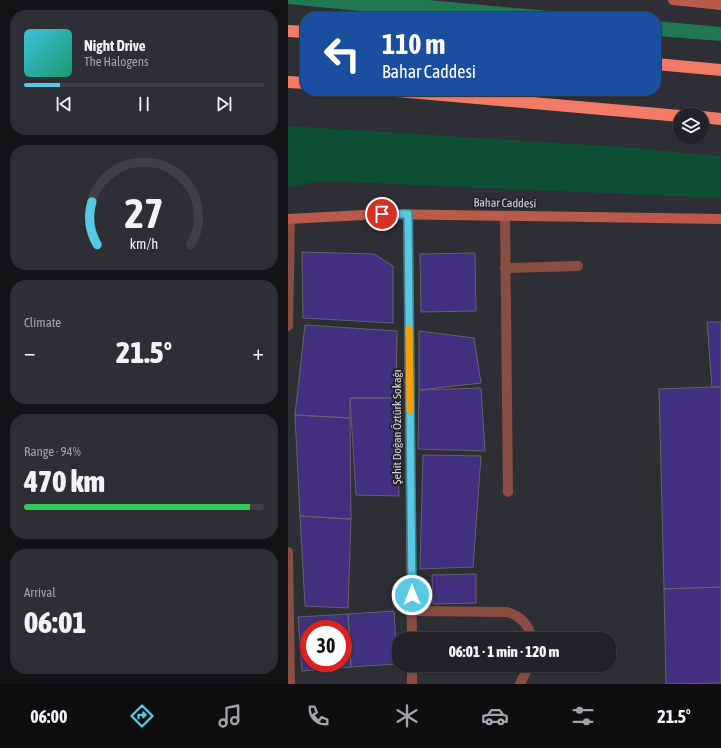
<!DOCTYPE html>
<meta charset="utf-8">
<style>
:root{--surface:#222228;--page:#2e2f34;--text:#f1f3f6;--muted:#a2a4a8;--line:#3f3f45;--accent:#57c9e2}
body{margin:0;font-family:"Asap Condensed",sans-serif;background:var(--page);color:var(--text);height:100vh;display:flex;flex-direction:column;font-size:15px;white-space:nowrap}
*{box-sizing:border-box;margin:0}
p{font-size:13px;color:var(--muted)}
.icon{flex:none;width:22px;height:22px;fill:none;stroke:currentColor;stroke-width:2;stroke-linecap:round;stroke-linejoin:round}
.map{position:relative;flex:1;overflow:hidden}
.panel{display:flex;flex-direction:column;gap:10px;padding:10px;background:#131316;width:288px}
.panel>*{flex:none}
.banner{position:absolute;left:12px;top:12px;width:361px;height:84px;border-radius:16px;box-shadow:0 1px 3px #0004,0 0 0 1px var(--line);background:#1a4fa0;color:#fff;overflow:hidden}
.buttons{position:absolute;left:385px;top:108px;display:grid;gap:8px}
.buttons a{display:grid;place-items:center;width:36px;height:36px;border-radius:50%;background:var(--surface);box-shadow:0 1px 3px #0004,0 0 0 1px var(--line);font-size:20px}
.speed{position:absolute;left:12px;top:620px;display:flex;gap:8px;font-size:20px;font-weight:700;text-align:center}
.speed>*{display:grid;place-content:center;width:52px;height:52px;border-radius:50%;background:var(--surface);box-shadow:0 1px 3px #0004,0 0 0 1px var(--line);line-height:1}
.speed .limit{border:6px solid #d22;background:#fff;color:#111}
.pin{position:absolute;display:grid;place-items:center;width:34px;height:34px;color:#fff;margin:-17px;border:2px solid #fff;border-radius:50%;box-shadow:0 1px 4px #0007}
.me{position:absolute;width:44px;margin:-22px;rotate:359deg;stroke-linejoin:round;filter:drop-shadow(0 0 3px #0008)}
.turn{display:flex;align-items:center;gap:14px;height:84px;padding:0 16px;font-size:18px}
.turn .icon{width:52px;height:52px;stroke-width:2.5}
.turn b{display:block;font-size:28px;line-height:34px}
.big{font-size:30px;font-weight:800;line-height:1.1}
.panel .card{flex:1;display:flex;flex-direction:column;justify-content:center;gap:6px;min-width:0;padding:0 14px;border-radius:16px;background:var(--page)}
.panel .dial{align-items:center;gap:0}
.dial svg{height:104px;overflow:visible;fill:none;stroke:var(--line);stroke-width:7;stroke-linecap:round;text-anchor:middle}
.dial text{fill:var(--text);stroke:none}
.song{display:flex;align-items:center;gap:12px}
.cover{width:48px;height:48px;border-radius:6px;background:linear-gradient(135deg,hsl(190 70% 55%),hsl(160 70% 35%))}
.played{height:4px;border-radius:2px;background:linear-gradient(90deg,var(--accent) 15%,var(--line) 15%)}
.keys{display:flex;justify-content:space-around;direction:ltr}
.heat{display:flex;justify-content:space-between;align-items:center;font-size:22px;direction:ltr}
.charge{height:6px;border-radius:3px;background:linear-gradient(90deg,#34c759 94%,var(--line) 0)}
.trip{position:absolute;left:104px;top:632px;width:224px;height:40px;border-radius:16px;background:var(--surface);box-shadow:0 1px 3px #0004,0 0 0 1px var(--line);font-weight:800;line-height:40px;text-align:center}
.tab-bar{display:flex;height:64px;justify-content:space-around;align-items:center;background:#0e0e10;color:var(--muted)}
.tab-bar .icon{width:28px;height:28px}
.tab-bar .selected{color:var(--accent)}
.tab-bar b{font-size:18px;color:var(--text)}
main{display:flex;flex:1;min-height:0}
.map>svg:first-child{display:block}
.green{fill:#0d4f34}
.forest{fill:#207751}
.building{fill:#40307f;stroke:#63636b;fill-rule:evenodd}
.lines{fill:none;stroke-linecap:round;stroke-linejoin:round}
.lane{stroke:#894d42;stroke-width:10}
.street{stroke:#894d42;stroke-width:10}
.secondary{stroke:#ba5a4a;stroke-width:10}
.highway{stroke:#f17b66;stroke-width:12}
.route-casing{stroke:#398393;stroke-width:10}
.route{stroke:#57c9e2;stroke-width:7}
.slow{stroke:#f59e0b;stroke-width:7}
.labels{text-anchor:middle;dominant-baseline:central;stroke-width:4;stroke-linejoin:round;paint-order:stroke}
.street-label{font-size:12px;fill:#d6d6da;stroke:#24242b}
</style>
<main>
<section class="panel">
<div class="card">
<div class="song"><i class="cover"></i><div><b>Night Drive</b><p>The Halogens</p></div></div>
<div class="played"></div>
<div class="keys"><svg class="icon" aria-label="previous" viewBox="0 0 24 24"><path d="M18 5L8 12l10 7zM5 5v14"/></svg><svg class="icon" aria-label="pause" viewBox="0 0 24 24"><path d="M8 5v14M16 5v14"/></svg><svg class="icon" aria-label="next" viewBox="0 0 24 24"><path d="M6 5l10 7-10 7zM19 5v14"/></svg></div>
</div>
<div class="card dial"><svg viewBox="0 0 100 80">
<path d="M14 69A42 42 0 1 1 86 69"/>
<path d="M14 69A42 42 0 0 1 10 36" stroke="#57c9e2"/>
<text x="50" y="56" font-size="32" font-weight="700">27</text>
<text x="50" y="72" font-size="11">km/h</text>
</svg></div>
<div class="card"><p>Climate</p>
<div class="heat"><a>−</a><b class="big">21.5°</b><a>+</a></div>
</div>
<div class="card"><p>Range · 94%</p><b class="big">470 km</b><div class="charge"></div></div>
<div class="card"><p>Arrival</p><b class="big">06:01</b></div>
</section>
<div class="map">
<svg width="433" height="684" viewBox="0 0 433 684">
<rect width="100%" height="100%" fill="#2e2e35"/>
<path class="green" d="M 0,126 L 333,147 L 433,156 L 433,198 L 34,181 L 0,187 Z"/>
<path class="forest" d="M 0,0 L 140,0 L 327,17 L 133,17 L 0,4 Z
M 368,21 L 433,27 L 433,41 L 368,36 Z"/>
<path class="building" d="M 14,252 L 86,254 L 105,266 L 105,323 L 15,318 Z
M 187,253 L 188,311 L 133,312 L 132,254 Z
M 419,322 L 433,322 L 433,387 L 424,387 Z
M 17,325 L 109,331 L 108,398 L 62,398 L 62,418 L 7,415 Z
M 131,331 L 186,338 L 193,383 L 131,390 Z
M 424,387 L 433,387 L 433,587 L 376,589 L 371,389 Z
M 193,388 L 197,451 L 130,449 L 131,390 Z
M 62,398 L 108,398 L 111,496 L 68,495 Z
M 7,415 L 62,418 L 63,519 L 12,516 Z
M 135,455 L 193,456 L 185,567 L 132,569 Z
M 12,516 L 63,519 L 60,608 L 17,606 Z
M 188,574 L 188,603 L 145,604 L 144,575 Z
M 433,587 L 433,683 L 378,684 L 376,589 Z
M 106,611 L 109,664 L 63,667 L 60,614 Z
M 60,614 L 63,667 L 14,671 L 10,617 ZM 21,629 L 55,629 L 55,663 L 21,663 Z
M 142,638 L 186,638 L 186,639 L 142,639 Z
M 143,665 L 186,665 L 186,670 L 143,670 Z"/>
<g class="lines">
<path class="lane" d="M 217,216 L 220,492
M 217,268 L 290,266
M 124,611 L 219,612 C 233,616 241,625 244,639
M 232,684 L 241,665"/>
<path class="street" d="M 120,214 L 124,639
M 0,326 L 2,219
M 0,552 L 2,684
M 124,665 L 124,684"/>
<path class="secondary" d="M 385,0 L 433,5
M 0,219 L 94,214 L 433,219"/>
<path class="highway" d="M 0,31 L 17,32
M 368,64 L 433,70
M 0,82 L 17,83
M 109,91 L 392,116
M 414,117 L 433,119"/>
</g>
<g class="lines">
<defs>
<path id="route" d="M 94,214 L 120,214 L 124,595"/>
</defs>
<use href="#route" class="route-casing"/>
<use href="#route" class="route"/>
<path class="slow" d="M 121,329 L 122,410"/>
</g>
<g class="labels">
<g class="street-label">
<text transform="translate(217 203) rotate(1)">Bahar Caddesi</text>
<text transform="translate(109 427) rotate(-90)">Şehit Doğan Öztürk Sokağı</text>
</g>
</g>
</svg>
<div class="buttons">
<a><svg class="icon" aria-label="layers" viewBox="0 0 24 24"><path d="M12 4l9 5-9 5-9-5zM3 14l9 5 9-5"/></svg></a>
</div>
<div class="speed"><div class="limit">30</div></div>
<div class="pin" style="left:94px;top:214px;background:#d93025"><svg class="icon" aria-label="arrive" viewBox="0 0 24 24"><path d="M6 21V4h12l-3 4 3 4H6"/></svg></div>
<svg class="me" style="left:124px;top:595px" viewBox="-20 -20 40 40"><circle r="17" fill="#57c9e2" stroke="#fff" stroke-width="3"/><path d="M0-11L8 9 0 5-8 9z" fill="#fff"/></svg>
<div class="trip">06:01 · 1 min · 120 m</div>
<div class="banner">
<div class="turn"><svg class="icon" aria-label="left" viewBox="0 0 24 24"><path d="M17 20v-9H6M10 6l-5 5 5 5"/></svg><div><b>110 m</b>Bahar Caddesi</div></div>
</div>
</div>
</main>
<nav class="tab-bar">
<b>06:00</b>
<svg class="icon selected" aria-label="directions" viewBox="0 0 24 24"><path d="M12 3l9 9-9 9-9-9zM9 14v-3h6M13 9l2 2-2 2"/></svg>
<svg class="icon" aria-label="music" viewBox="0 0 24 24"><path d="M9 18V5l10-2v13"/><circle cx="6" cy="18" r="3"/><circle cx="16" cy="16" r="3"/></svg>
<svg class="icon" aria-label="phone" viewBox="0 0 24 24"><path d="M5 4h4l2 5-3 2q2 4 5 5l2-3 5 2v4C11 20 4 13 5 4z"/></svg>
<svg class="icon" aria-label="climate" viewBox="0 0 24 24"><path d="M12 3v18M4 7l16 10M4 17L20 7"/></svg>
<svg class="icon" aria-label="car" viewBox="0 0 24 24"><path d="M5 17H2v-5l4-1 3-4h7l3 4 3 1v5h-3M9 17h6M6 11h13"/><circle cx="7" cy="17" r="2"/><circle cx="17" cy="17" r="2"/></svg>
<svg class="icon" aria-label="filters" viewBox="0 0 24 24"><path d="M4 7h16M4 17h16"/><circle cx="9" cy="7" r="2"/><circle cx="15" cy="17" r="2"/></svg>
<b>21.5°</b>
</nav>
